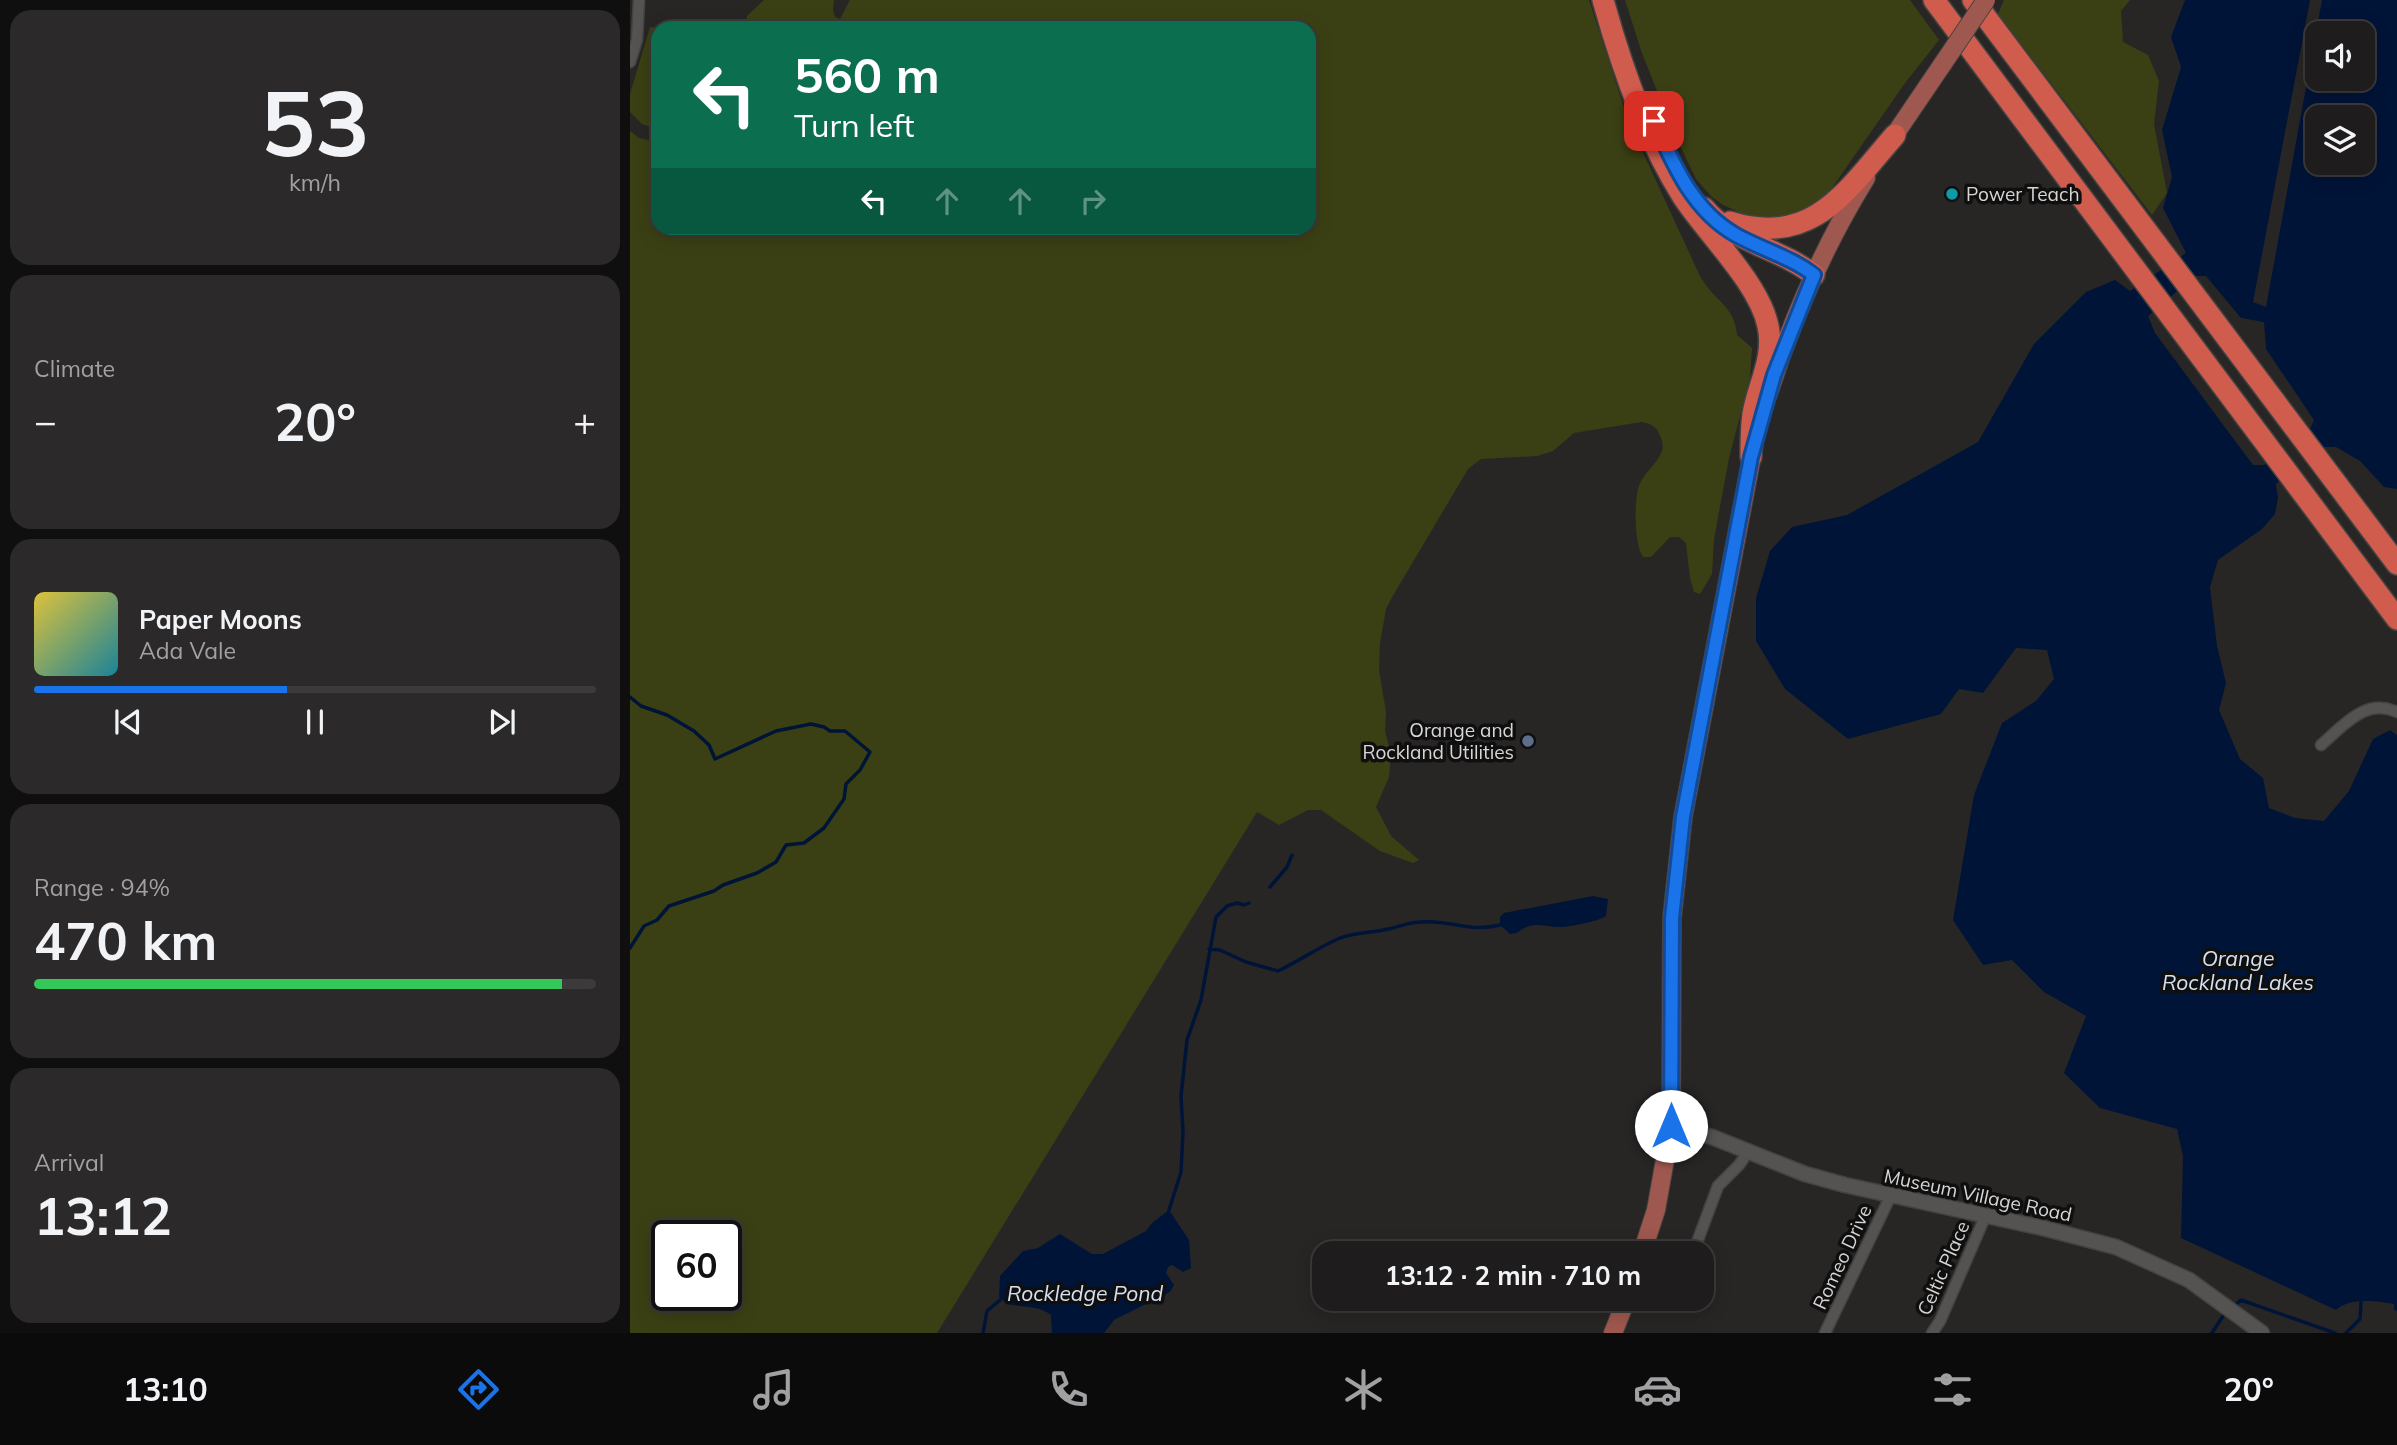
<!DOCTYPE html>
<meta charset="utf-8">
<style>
:root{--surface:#1e1c1c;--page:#2b2929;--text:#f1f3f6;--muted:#a1a1a3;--line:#3c3a3b;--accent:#1a73e8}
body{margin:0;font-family:Mulish,sans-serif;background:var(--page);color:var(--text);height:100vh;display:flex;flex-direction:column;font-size:26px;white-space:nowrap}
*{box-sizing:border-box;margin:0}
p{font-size:23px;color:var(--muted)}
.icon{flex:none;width:38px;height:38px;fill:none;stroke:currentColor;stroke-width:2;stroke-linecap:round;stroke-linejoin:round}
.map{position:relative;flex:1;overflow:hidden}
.drawer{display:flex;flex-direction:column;gap:10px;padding:10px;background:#100f0f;width:630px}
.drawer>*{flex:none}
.top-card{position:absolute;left:21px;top:21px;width:665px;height:214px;border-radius:21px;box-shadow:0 4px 18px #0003,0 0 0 2px var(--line);background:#0b6e4f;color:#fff;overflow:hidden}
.tools{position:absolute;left:1675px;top:21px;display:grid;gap:14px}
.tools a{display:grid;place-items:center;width:70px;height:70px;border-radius:14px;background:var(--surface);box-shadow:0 4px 18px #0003,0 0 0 2px var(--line);font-size:35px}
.speed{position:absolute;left:21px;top:1220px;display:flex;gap:14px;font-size:35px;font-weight:700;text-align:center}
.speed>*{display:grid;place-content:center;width:91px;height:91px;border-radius:50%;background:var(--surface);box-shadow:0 4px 18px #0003,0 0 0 2px var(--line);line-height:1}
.speed .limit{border:4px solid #111;border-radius:10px;background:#fff;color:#111}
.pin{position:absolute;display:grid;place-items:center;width:60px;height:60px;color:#fff;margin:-30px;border-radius:14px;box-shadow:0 4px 10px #0006}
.me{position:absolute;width:77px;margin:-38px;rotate:0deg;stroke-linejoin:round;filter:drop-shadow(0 0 5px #0008)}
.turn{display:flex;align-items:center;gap:24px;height:147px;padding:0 28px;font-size:32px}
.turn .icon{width:91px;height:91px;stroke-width:2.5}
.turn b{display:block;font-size:49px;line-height:60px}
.lanes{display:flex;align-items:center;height:66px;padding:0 28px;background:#0003;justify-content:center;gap:35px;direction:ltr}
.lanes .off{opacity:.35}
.big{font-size:52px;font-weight:700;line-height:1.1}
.drawer .widget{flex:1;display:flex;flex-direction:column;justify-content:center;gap:10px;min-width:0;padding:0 24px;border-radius:21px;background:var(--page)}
.drawer .dial{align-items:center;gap:0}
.dial b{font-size:91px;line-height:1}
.song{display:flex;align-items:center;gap:21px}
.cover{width:84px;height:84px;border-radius:10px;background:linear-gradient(135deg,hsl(50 70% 55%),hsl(190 70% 35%))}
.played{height:7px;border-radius:4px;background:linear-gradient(90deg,var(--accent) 45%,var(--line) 45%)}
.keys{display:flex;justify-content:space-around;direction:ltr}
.heat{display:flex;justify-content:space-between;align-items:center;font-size:38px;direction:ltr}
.charge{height:10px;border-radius:5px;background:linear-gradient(90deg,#34c759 94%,var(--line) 0)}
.trip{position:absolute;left:682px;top:1241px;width:402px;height:70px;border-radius:21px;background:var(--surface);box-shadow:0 4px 18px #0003,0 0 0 2px var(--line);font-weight:700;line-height:70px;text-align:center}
.dock{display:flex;height:112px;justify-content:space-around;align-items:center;background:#0c0b0b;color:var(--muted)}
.dock .icon{width:49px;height:49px}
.dock .current{color:var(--accent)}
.dock b{font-size:32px;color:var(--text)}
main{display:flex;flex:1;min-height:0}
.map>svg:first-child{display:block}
.green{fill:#3b4014;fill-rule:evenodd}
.water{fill:#001438;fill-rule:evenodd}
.pier{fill:#282625}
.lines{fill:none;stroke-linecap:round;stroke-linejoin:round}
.stream{stroke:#001438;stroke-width:3.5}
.minor-casing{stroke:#444342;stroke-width:13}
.tertiary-casing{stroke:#444342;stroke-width:17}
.primary-casing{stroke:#444342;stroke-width:20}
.motorway-casing{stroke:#444342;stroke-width:24}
.minor{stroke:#555351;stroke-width:10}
.tertiary{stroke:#555351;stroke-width:14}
.primary{stroke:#9f584f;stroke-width:18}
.motorway{stroke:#d05c4e;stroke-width:21}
.primary-bridge-casing{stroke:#444342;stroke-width:20;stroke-linecap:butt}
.primary-bridge{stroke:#9f584f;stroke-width:18}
.route-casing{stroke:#114b97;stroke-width:18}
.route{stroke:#1a73e8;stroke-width:12}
.culture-dot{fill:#0f9aa8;stroke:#100f0f;stroke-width:2.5}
.service-dot{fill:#5c6f8a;stroke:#100f0f;stroke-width:2.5}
.labels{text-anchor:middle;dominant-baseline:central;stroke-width:7;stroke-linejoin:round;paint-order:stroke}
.poi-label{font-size:19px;fill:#d7d6d5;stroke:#100f0f;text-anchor:start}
.street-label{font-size:19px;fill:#d7d6d5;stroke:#100f0f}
.water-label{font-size:21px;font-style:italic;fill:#d5e0f0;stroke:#100f0f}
</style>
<main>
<section class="drawer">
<div class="widget dial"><b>53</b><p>km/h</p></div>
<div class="widget"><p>Climate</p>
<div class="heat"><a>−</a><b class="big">20°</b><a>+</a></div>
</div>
<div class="widget">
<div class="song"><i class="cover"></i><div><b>Paper Moons</b><p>Ada Vale</p></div></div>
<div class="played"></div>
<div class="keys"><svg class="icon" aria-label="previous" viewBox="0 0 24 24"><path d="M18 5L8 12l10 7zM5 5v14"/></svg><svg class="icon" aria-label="pause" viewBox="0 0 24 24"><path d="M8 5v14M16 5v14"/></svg><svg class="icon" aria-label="next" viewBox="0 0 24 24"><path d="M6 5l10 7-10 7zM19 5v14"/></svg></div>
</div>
<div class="widget"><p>Range · 94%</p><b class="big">470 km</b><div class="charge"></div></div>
<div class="widget"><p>Arrival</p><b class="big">13:12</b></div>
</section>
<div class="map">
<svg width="1767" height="1333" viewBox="0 0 1767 1333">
<rect width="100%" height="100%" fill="#282625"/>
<path class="green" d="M 134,0 L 204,0 L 203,10 L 205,17 L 210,19 L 220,0 L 959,0 L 998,120 L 1069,274 C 1081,299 1105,305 1107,335 L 1122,348 L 1120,378 L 1099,458 L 1084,539 L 1082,574 L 1070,594 L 1064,592 L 1060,578 L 1056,543 L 1049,537 L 1040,537 L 1021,557 L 1013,557 C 1004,545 1004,499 1009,486 C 1015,469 1039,457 1031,438 C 1027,427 1023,424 1011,422 L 944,433 L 923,451 L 907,456 L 851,459 L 838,469 L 761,599 L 756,609 L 750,643 L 749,670 L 756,712 L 755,731 L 761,755 L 759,777 L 746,807 L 761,836 L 789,860 L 783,863 L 750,851 L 691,810 L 678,810 L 649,825 L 627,812 L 307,1333 L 0,1333 L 0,131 L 9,138 L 28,142 L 28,228 L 679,228 L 679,28 L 111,28 L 116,24 L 117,16 ZM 37,1236 L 96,1236 L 96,1295 L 37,1295 Z
M 995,0 L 1280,0 L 1309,40 L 1275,83 L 1195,198 L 1167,215 L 1153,218 L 1121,217 L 1093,205 L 1081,196 L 1066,179 L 1043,131 L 1012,53 Z
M 1374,0 L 1500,0 L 1491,11 L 1493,42 L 1518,55 L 1529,81 L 1524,124 L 1537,193 L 1522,215 L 1368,14 Z
M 20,27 L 28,28 L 28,129 L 12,124 L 0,112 L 0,94 Z"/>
<path class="water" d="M 1555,0 L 1680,0 L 1623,302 L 1636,307 L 1692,0 L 1767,0 L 1767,489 L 1754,487 L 1730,461 L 1706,447 L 1693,447 L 1646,484 L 1648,498 L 1645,514 L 1632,529 L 1588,560 L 1580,587 L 1587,646 L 1596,683 L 1589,710 L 1610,759 L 1633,778 L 1639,808 L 1665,818 L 1694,821 L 1719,791 L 1743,739 L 1760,730 L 1767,735 L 1767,1311 L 1764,1310 L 1764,1304 C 1747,1301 1719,1297 1706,1310 L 1551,1238 L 1553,1156 L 1547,1129 L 1470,1108 L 1434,1073 L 1456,1016 L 1414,992 L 1382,960 L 1353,965 L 1323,920 L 1344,795 L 1372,723 L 1406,701 L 1424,679 L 1417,650 L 1386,648 L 1353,693 L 1329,689 L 1311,714 L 1218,739 L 1155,689 L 1126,641 L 1126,598 L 1140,551 L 1162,527 L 1217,515 L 1348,442 L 1404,344 L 1456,292 L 1485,280 L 1500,291 L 1556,253 L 1533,208 L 1542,177 L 1532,130 L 1551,67 L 1541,37 ZM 1687,33 L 1732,33 L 1732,79 L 1687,79 ZM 1687,117 L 1732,117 L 1732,163 L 1687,163 ZM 1565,276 L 1576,276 L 1611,318 L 1634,322 L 1636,349 L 1684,420 L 1680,429 L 1658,448 L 1634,465 L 1623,465 L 1525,333 L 1518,316 Z
M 963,896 L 978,899 L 976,916 C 970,921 936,928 928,927 C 919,927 908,923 900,926 C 891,928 890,934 880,934 L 870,925 L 870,917 L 874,913 Z
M 539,1210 L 559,1240 L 561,1268 L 553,1272 L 542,1265 L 538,1267 L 536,1273 L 544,1285 L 540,1292 L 484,1320 L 474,1333 L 422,1333 L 421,1315 C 402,1301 383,1312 369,1297 L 370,1276 L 393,1251 L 408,1248 L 430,1234 L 462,1254 L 473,1254 L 516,1231 L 522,1223 Z"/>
<path class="pier" d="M 1677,427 L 1681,460 L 1653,483 L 1635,460 Z"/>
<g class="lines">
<path class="stream" d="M 0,697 L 11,706 L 37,715 L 64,731 L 79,745 L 85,759 L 146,731 L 181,724 L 194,727 L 200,731 L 215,731 L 240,752 L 230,770 L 216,784 L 214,799 L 194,828 L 174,843 L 156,845 L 146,862 L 127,873 L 93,885 L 84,891 L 39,906 L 27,920 L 14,926 L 0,948
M 640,887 L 657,867 L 662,855
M 579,949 L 590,950 L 616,962 L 648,971 C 669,961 689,947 710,938 C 726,932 742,933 758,929 C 769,927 779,922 790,922 C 820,919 836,933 870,925
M 539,1210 L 551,1172 L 553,1132 L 551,1096 L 557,1040 L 571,1000 L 586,917 L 597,906 L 607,903 L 614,905 L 619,903
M 1604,1306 L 1611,1300 L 1705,1333
M 353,1333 L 357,1311 L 370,1300
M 1582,1333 L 1593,1316
M 1716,1333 L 1730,1319 L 1731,1302"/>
<defs>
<path id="minor" d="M 0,62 L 7,40 L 9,0
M 1691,745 C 1713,726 1736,697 1767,712
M 1063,1253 L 1088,1186 L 1109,1165 L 1118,1152
M 1047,1300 L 1047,1298
M 1195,1333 L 1261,1195
M 1302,1333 L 1310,1321 L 1355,1217"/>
<path id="tertiary" d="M 1041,1126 L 1082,1137 L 1175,1174 L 1215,1185 L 1413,1228 L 1486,1247 L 1559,1280 L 1632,1333"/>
<path id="primary" d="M 1257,146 L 1312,65
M 1138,395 C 1162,319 1194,246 1236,178
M 1012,1253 L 1026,1210 L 1041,1126 L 1042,918 L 1053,817 L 1124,445
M 983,1333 L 997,1298"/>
<path id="motorway" d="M 973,0 C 991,65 1017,140 1053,197 C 1078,235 1129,283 1138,326 C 1145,358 1128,384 1123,414 C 1121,428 1121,443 1121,457
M 1304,0 L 1767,619
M 1343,0 L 1767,564
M 1074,208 C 1103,243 1150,248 1184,275
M 1100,222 C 1183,248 1217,190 1265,135"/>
</defs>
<use href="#minor" class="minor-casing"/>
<use href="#tertiary" class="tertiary-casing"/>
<use href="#primary" class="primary-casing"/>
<use href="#motorway" class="motorway-casing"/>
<use href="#minor" class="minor"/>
<use href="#tertiary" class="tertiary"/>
<use href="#primary" class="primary"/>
<use href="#motorway" class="motorway"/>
<defs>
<path id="primary-bridge" d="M 1312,65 L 1356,0"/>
</defs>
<use href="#primary-bridge" class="primary-bridge-casing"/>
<use href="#primary-bridge" class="primary-bridge"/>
</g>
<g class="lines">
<defs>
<path id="route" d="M 1024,121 C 1043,164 1063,211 1106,235 C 1131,249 1161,257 1184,275 L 1144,375 L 1121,457 L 1053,817 L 1042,918 L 1041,1126"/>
</defs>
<use href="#route" class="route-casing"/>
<use href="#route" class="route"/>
</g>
<circle class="culture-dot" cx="1322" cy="194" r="7"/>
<circle class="service-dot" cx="898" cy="741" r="7"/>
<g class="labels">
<g class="poi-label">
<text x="1336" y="194">Power Teach</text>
<text x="884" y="730" text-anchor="end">Orange and<tspan x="884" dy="22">Rockland Utilities</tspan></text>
</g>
<g class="street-label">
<text transform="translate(1348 1195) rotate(12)">Museum Village Road</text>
<text transform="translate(1212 1257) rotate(-65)">Romeo Drive</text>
<text transform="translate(1313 1268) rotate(-66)">Celtic Place</text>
</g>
<g class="water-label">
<text x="1608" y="958">Orange<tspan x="1608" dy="24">Rockland Lakes</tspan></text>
<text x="455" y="1293">Rockledge Pond</text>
</g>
</g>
</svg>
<div class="tools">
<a><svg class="icon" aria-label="sound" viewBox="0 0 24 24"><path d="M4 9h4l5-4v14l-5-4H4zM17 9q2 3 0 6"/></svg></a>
<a><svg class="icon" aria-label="layers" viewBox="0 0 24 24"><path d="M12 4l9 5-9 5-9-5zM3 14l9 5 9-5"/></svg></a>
</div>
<div class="speed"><div class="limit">60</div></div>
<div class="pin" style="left:1024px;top:121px;background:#d93025"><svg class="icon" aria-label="arrive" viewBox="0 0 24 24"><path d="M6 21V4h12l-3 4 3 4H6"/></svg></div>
<svg class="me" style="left:1041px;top:1126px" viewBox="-20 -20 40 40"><circle r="19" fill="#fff"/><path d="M0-13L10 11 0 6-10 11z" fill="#1a73e8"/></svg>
<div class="trip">13:12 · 2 min · 710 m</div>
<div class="top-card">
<div class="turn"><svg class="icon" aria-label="left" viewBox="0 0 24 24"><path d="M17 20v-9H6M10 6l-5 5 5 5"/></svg><div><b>560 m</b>Turn left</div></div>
<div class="lanes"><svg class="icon" aria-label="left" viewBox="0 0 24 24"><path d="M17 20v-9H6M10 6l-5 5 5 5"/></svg><svg class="icon off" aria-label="ahead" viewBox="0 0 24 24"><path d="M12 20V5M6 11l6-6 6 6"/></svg><svg class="icon off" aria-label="ahead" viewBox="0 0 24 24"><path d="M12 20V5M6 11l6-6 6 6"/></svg><svg class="icon off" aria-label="right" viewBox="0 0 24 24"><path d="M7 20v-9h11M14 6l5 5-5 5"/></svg></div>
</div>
</div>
</main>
<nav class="dock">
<b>13:10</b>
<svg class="icon current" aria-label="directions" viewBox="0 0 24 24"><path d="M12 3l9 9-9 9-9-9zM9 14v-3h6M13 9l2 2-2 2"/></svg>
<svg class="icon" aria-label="music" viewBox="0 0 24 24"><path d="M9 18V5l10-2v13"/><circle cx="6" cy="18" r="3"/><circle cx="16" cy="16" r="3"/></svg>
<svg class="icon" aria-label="phone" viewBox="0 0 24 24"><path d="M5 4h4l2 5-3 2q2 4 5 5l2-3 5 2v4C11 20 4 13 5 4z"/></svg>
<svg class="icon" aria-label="climate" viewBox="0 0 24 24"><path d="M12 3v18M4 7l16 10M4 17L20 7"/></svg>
<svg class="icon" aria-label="car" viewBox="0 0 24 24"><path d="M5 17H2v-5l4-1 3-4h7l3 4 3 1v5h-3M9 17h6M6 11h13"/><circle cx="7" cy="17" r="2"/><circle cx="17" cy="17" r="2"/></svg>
<svg class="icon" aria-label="filters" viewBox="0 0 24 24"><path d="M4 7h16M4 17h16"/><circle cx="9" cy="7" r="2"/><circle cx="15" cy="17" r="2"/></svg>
<b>20°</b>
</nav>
